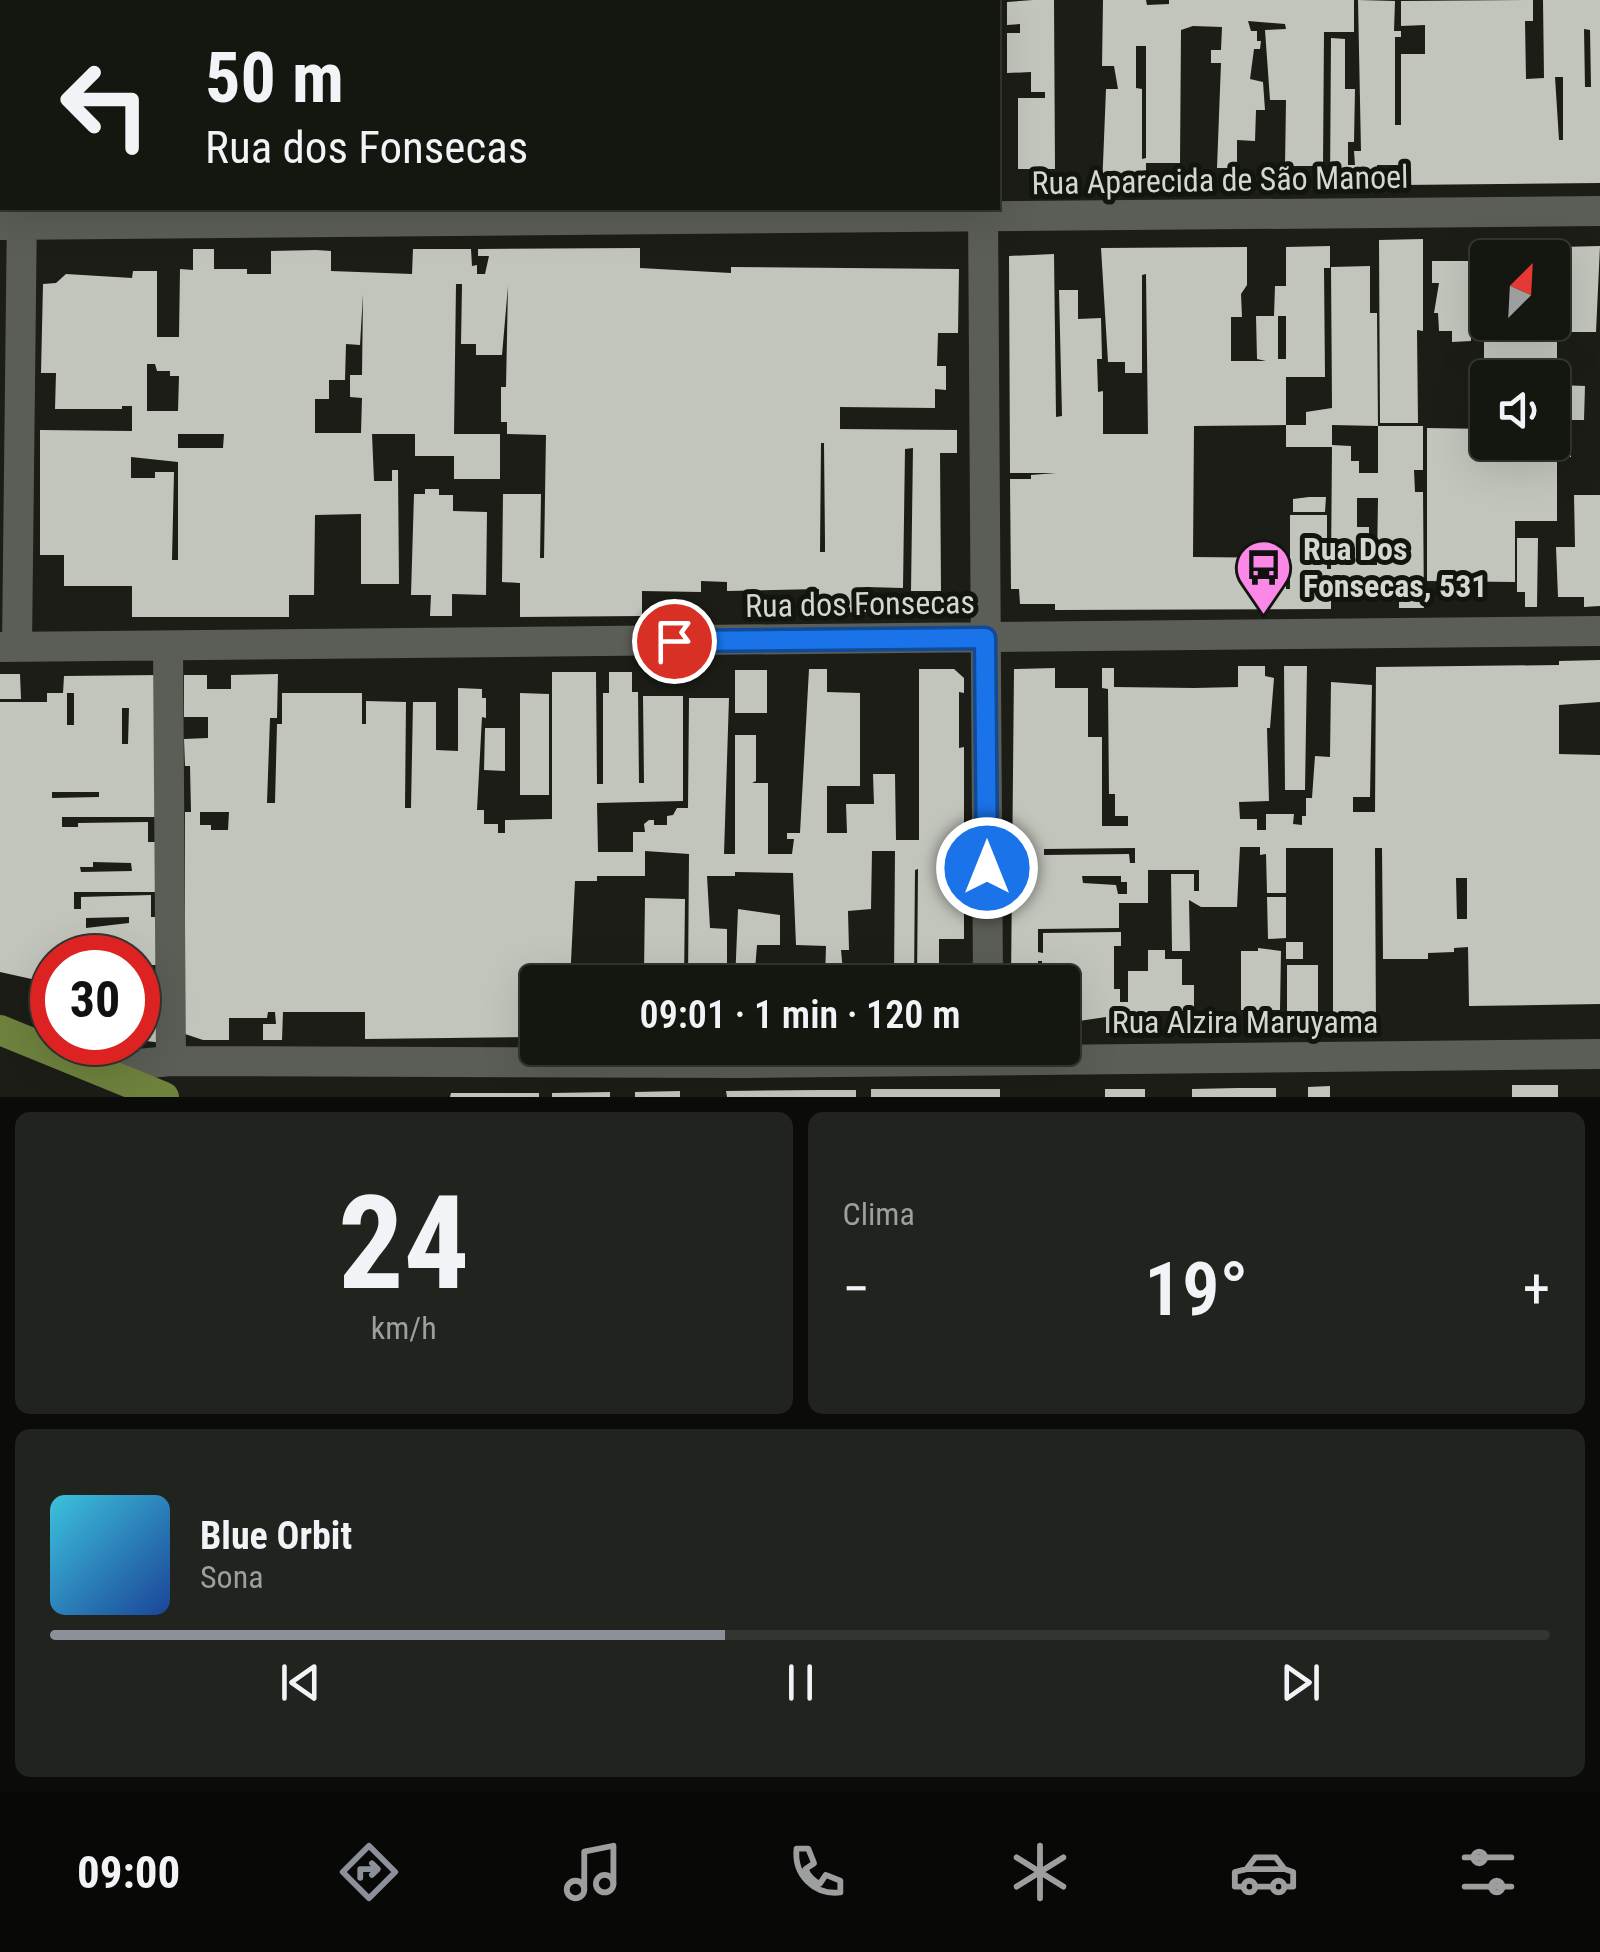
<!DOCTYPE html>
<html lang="pt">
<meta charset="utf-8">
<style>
:root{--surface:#141610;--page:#21231e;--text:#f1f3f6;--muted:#9d9f9f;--line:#333530;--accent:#8c9099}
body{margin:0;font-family:"Roboto Condensed",sans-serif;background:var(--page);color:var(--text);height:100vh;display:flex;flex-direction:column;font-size:38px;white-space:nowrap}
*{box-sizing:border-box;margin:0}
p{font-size:32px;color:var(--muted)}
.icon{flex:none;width:55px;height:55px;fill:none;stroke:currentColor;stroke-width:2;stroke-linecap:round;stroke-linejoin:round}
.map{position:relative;height:1097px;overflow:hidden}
.panel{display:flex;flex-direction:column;gap:15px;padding:15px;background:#0b0c09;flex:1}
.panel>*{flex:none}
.guide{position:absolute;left:0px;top:0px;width:1000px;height:210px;box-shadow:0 10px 40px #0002,0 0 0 2px var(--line);background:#141610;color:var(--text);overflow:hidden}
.needle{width:65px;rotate:24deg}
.controls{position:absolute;left:1470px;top:240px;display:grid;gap:20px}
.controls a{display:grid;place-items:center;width:100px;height:100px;border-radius:10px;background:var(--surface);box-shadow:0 10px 40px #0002,0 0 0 2px var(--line);font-size:50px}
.speed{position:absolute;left:30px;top:935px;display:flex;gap:20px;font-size:50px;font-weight:700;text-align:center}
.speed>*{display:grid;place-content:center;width:130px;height:130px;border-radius:50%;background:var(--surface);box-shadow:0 10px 40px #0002,0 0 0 2px var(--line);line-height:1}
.speed .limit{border:15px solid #d22;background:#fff;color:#111}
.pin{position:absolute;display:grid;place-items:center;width:85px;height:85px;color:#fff;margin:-42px;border:5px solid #fff;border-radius:50%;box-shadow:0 2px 10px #0007}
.me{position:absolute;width:110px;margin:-55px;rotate:0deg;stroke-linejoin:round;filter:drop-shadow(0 0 8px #0008)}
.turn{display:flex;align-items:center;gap:35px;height:210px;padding:0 40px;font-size:45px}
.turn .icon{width:130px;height:130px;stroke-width:2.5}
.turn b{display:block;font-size:70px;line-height:85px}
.big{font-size:75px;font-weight:600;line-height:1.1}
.panel .tile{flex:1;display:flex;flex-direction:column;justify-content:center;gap:15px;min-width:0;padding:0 35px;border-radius:15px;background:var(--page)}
.panel .dial{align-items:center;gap:0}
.dial b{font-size:130px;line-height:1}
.song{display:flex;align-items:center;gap:30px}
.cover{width:120px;height:120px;border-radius:15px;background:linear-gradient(135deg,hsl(190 70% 55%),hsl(220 70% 35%))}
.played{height:10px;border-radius:5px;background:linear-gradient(90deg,var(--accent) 45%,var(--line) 45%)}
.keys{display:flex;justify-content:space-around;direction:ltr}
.heat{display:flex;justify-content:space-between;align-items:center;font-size:55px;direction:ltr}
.panel .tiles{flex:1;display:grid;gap:15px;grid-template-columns:1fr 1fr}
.tile:last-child{grid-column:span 2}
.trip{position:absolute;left:520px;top:965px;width:560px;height:100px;border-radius:10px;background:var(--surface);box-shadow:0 10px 40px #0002,0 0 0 2px var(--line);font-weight:600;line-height:100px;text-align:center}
.dock{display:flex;height:160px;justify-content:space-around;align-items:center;background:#080906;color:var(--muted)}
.dock .icon{width:70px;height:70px}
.dock .on{color:var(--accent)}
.dock b{font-size:45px;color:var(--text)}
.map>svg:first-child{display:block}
.building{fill:#c2c5bc;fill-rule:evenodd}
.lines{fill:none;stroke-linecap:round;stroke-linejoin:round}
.minor{stroke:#5b5e56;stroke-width:30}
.major{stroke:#6e823d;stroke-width:30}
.route-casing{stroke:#114b97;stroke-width:25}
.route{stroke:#1a73e8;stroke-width:18}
.labels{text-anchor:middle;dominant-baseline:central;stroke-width:10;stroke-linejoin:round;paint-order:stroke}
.street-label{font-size:32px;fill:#d4d6d1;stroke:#12140e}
.poi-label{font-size:32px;font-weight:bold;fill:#d4d6d1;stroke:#12140e;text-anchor:start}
</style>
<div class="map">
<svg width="1600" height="1097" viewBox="0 0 1600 1097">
<rect width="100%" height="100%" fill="#1b1d16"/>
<path class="building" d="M 1033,0 L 1054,0 L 1055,169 L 1018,169 L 1018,98 L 1045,98 L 1045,92 L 1031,92 L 1031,72 L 1007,73 L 1007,33 L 1020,33 L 1020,24 L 1007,25 L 1007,2 Z
M 1103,0 L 1146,0 L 1147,5 L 1169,4 L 1169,0 L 1354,0 L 1354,32 L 1324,32 L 1323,166 L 1285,166 L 1286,100 L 1270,100 L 1265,30 L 1286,29 L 1285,24 L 1248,21 L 1251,31 L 1257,31 L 1257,41 L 1261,41 L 1260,49 L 1254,49 L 1250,79 L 1263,82 L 1265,110 L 1256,110 L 1255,141 L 1237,140 L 1237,168 L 1217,168 L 1221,63 L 1211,63 L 1211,50 L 1221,50 L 1222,27 L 1193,26 L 1181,30 L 1180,163 L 1146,163 L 1146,187 L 1102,188 L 1106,89 L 1118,89 L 1114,66 L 1102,66 ZM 1136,46 L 1146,46 L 1146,158 L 1142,159 L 1142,89 L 1136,88 Z
M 1358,0 L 1395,1 L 1394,31 L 1401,31 L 1401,37 L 1395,37 L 1395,125 L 1401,125 L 1401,54 L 1425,54 L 1425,25 L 1401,26 L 1401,1 L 1533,0 L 1533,21 L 1525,21 L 1526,79 L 1544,78 L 1543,0 L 1600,0 L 1600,183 L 1401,185 L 1401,165 L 1377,165 L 1377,186 L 1330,186 L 1331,38 L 1345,39 L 1345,89 L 1355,89 L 1354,142 L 1348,142 L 1348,165 L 1355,165 L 1354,151 L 1361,151 ZM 1584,29 L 1590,30 L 1591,87 L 1585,87 ZM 1555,77 L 1563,77 L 1563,140 L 1559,140 Z
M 1423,239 L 1423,331 L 1417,330 L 1418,423 L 1380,423 L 1379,240 Z
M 1330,246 L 1330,268 L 1324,268 L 1325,377 L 1286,377 L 1286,425 L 1194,426 L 1193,557 L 1286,558 L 1286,589 L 1290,589 L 1290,515 L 1327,515 L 1327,569 L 1331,569 L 1332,445 L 1351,446 L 1351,461 L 1359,461 L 1359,473 L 1378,473 L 1378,426 L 1332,425 L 1332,447 L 1286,447 L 1286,425 L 1306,425 L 1306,412 L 1332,408 L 1331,267 L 1370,266 L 1370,313 L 1377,313 L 1378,426 L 1423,426 L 1423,470 L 1414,470 L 1415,492 L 1423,492 L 1424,608 L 1399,608 L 1399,583 L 1377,582 L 1364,588 L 1331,588 L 1331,609 L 1055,610 L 1055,604 L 1020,604 L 1019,589 L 1011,589 L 1010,479 L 1031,479 L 1031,475 L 1056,473 L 1010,473 L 1009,256 L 1054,254 L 1056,417 L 1062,416 L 1059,290 L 1078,290 L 1078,319 L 1101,318 L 1102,359 L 1097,359 L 1098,392 L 1103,391 L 1103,434 L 1148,434 L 1146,274 L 1142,275 L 1142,373 L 1125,373 L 1125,362 L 1108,362 L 1101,248 L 1247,247 L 1247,285 L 1241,294 L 1242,317 L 1231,317 L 1231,361 L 1266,361 L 1257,359 L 1256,316 L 1278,316 L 1278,359 L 1286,359 L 1286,316 L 1274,316 L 1275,286 L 1286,286 L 1286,247 ZM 1357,498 L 1378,498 L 1377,565 L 1369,565 L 1369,527 L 1357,527 Z
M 1600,246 L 1596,332 L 1560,332 L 1560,247 Z
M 640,248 L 640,268 L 731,273 L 731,267 L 959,269 L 958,333 L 938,333 L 937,366 L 946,366 L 946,390 L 935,389 L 935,408 L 840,407 L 840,429 L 957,430 L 957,453 L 940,453 L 941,591 L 911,591 L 913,448 L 905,449 L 903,588 L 866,587 L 866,612 L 819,613 L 819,589 L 727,591 L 727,582 L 701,581 L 701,592 L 642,591 L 642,616 L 520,617 L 520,583 L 502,582 L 503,494 L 541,494 L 540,558 L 544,558 L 546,435 L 507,434 L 507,422 L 501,422 L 501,387 L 506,387 L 508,286 L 502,355 L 476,355 L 476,344 L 461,344 L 462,284 L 456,284 L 454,434 L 500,434 L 500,479 L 454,479 L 454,456 L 415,456 L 415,434 L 372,434 L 374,481 L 392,481 L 392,470 L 398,470 L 399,584 L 361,584 L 361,514 L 315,515 L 314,595 L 289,595 L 289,617 L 132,617 L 132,586 L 64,586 L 64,555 L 40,555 L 40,430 L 132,431 L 132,406 L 122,406 L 122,409 L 55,409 L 56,373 L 41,373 L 43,284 L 56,283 L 66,274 L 132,278 L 133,271 L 157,271 L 157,337 L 179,337 L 180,269 L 193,270 L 193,249 L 214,249 L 214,269 L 247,269 L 247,274 L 271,274 L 271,251 L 316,250 L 331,251 L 331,271 L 412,274 L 413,249 L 471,249 L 472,266 L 477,265 L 477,274 L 485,274 L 489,256 L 478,256 L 478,249 ZM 363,294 L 362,375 L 350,375 L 350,397 L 362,398 L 361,433 L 315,433 L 315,399 L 329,399 L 329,380 L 345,380 L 346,344 L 360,345 ZM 147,364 L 155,364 L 157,371 L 170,371 L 170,376 L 179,376 L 178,411 L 147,411 ZM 178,434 L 224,434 L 223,448 L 178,448 ZM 821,443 L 824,443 L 825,542 L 825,552 L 820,552 ZM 131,457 L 178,462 L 178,560 L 172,560 L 174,472 L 155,472 L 155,478 L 131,478 Z
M 1432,261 L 1471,261 L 1471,341 L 1452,342 L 1452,331 L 1439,331 L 1438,313 L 1434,313 L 1439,283 L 1432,283 Z
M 1484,261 L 1488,261 L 1488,322 L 1552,322 L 1552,261 L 1557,261 L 1557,376 L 1559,385 L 1585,386 L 1584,420 L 1552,420 L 1552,378 L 1488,378 L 1488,423 L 1470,424 L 1471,376 L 1484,375 Z
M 1552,423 L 1571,423 L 1571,457 L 1557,457 L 1557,521 L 1515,521 L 1515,582 L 1427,581 L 1427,428 L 1488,429 L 1488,442 L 1552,442 Z
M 425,489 L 439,489 L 439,495 L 453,495 L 453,511 L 487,512 L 486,595 L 452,594 L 452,616 L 430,616 L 431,595 L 411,595 L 414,494 L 425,494 Z
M 1574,495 L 1600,495 L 1600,606 L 1584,607 L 1584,597 L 1558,597 L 1556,547 L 1575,547 Z
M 1309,497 L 1326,497 L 1325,512 L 1293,512 L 1293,499 Z
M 1517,538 L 1538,538 L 1537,607 L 1525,607 L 1525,592 L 1517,592 Z
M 1600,660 L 1600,702 L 1559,705 L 1559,754 L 1600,755 L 1600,1004 L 1469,1006 L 1468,947 L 1454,948 L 1454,952 L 1428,953 L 1428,959 L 1383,959 L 1382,848 L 1375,848 L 1376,1029 L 1333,1029 L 1333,848 L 1286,848 L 1286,893 L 1267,893 L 1266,854 L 1260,855 L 1260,847 L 1240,847 L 1237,907 L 1201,907 L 1189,900 L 1190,951 L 1172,951 L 1171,874 L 1194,874 L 1194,891 L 1199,891 L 1199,870 L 1148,870 L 1148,903 L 1119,903 L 1119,928 L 1038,929 L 1038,952 L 1043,953 L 1043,933 L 1121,932 L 1121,946 L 1114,946 L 1114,989 L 1120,989 L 1120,1002 L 1128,1002 L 1128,971 L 1148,971 L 1148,950 L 1165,950 L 1165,959 L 1182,959 L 1182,985 L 1194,985 L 1194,1011 L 1148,1011 L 1148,1032 L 1132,1032 L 1132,1015 L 1127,1013 L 1120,1012 L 1120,1033 L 1106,1033 L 1106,1017 L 1079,1021 L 1079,1014 L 1062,1009 L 1062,982 L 1042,982 L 1042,961 L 1038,961 L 1038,982 L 1011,982 L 1014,669 L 1055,668 L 1055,688 L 1088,688 L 1088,737 L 1102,737 L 1102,826 L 1128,826 L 1128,816 L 1115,816 L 1115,794 L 1109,794 L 1108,689 L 1102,688 L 1102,668 L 1114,668 L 1114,687 L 1194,688 L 1238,687 L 1238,666 L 1265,666 L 1265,676 L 1274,678 L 1270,728 L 1267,728 L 1269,801 L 1239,802 L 1240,819 L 1257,819 L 1257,830 L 1266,830 L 1266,814 L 1294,814 L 1293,824 L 1302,825 L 1302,816 L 1306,816 L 1306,798 L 1312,798 L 1315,756 L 1330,757 L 1331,682 L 1372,685 L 1370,797 L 1353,797 L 1353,812 L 1375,812 L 1376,667 L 1559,665 L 1559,661 ZM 1135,848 L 1135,863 L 1130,863 L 1129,854 L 1044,855 L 1044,849 ZM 1082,876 L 1121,876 L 1121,882 L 1127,882 L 1127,894 L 1118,894 L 1116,885 L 1083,883 ZM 1456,878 L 1467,878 L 1467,919 L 1457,919 Z
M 1284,666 L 1307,666 L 1305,790 L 1285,790 Z
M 809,669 L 827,669 L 827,692 L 860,693 L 860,786 L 827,786 L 827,833 L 847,833 L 846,804 L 874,804 L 873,774 L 895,774 L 896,840 L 919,840 L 919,669 L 954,669 L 964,678 L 964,693 L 959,692 L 959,748 L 964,747 L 964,939 L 939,939 L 939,982 L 917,982 L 918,869 L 915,870 L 914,982 L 877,982 L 877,975 L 894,975 L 895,851 L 872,851 L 871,909 L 848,911 L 849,950 L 841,950 L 844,982 L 825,982 L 826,946 L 796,945 L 793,873 L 735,872 L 735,876 L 707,876 L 710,928 L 727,929 L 727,982 L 688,982 L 689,854 L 645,851 L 645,876 L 597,876 L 597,881 L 575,881 L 570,982 L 538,982 L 538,1037 L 365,1039 L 365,1012 L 283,1012 L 282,1040 L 263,1040 L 263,1024 L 276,1024 L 275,1012 L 268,1012 L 267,1018 L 229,1018 L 229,1040 L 203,1040 L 185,1034 L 185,812 L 191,812 L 190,766 L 185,766 L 184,739 L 208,738 L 208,717 L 184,717 L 184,675 L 207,675 L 207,689 L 231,689 L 231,675 L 278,674 L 277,718 L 270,718 L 267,803 L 275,803 L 277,724 L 282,724 L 282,693 L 362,693 L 362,724 L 366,724 L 366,701 L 406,702 L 405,808 L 411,808 L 413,702 L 436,702 L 436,750 L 458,751 L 458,688 L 482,689 L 482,698 L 486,698 L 486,718 L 482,717 L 477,810 L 484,810 L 484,824 L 498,824 L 498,833 L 505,833 L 505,820 L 552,819 L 552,672 L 596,672 L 597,784 L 603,784 L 603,693 L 609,693 L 609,672 L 632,672 L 632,692 L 638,692 L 639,783 L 644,783 L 643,696 L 683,696 L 683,801 L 597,803 L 598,852 L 633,852 L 633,832 L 645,832 L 644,824 L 649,820 L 654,820 L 654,825 L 667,825 L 667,816 L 673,815 L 677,808 L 688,808 L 689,698 L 729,698 L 724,854 L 735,854 L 735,735 L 756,735 L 756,781 L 752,783 L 768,783 L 768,854 L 792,854 L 794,839 L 787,839 L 787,833 L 800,833 ZM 200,812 L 229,812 L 228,830 L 211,830 L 211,825 L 200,825 Z
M 735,670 L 767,670 L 767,713 L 735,713 Z
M 0,674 L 20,674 L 21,699 L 0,699 Z
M 159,675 L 164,817 L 62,817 L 62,827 L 78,827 L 78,823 L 148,822 L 148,842 L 163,842 L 162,892 L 74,892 L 74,909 L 81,909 L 81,897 L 151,895 L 151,917 L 163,917 L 164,965 L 150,965 L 150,985 L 164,985 L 163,1043 L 138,1040 L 138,958 L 128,958 L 128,944 L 123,944 L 123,958 L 93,958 L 93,944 L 73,945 L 73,958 L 52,958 L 52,1027 L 45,1025 L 45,982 L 0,972 L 0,702 L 47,702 L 47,693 L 63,693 L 64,676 ZM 67,693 L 74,693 L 74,725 L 67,725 ZM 122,708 L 129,708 L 128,744 L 122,744 ZM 52,792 L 99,792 L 99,797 L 52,798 ZM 93,862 L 131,863 L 132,871 L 81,872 L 80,867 L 93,867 ZM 129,917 L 129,923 L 86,928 L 86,918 Z
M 520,693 L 549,694 L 549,795 L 520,795 Z
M 485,728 L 505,728 L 505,771 L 484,770 Z
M 1267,897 L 1286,897 L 1286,938 L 1268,939 Z
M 645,898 L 685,899 L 684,982 L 622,982 L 622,972 L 644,972 Z
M 738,909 L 780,915 L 780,945 L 757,945 L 754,982 L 735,982 Z
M 1286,942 L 1303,942 L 1303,959 L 1286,959 Z
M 1258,948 L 1281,951 L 1280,1010 L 1241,1010 L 1241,951 L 1258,951 Z
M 1287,965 L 1318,965 L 1318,1018 L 1287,1017 Z
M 1512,1085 L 1558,1085 L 1558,1097 L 1512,1097 Z
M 1330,1086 L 1330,1097 L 1308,1097 L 1308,1087 Z
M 1238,1088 L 1276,1088 L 1276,1097 L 1192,1097 L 1192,1089 Z
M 871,1089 L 1000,1089 L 1000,1097 L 871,1097 Z
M 1105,1089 L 1145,1089 L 1145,1097 L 1105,1097 Z
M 821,1090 L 856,1090 L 856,1097 L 727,1097 L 726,1091 Z
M 680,1091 L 680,1097 L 635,1097 L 635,1092 Z
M 610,1092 L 610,1097 L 552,1097 L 552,1093 Z
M 451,1093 L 539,1093 L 539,1097 L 450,1097 Z"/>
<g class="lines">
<path class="minor" d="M 24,2 L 24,0
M 984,2 L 984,0
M 983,208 L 988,982
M 0,225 L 1600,211
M 168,646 L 171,1061
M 0,647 L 1600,631
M 17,647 L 22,208
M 94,1068 L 171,1061 L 746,1063 L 1600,1054"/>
<path class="major" d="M 0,1030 L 164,1097"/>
</g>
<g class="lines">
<defs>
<path id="route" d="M 674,641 L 985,638 L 987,868"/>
</defs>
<use href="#route" class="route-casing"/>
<use href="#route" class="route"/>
</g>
<defs>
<symbol id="bus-pin" viewBox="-11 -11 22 30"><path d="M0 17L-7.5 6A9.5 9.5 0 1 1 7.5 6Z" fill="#fb87e6" stroke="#12140e"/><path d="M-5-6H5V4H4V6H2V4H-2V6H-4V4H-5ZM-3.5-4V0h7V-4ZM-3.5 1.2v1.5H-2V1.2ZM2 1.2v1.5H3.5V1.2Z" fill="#111"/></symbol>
</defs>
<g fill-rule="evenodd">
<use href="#bus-pin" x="1232" y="536" width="63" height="86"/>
</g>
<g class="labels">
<g class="street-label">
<text transform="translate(1220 180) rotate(-1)">Rua Aparecida de São Manoel</text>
<text transform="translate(860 604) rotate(-1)">Rua dos Fonsecas</text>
<text x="1245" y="1022">Rua Alzira Maruyama</text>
</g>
<g class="poi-label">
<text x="1303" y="549">Rua Dos<tspan x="1303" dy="37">Fonsecas, 531</tspan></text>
</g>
</g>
</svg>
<div class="controls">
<a><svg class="needle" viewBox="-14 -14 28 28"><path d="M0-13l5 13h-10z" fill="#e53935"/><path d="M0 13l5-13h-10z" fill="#9d9f9f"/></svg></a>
<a><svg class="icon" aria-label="sound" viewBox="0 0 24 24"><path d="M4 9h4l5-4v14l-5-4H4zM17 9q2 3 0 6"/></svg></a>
</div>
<div class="speed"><div class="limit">30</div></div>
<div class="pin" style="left:674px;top:641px;background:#d93025"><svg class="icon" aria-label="arrive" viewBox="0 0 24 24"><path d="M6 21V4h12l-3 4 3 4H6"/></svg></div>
<svg class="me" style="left:987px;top:868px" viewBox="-20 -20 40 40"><circle r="17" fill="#1a73e8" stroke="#fff" stroke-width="3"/><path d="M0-11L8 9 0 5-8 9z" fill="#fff"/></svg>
<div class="trip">09:01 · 1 min · 120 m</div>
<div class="guide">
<div class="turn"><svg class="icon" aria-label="left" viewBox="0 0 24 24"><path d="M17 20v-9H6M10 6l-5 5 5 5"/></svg><div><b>50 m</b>Rua dos Fonsecas</div></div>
</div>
</div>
<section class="panel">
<div class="tiles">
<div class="tile dial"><b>24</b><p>km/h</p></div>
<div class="tile"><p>Clima</p>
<div class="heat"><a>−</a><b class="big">19°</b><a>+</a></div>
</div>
<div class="tile">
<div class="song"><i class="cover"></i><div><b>Blue Orbit</b><p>Sona</p></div></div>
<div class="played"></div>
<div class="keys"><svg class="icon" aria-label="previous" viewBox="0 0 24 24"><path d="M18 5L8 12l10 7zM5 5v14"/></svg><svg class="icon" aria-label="pause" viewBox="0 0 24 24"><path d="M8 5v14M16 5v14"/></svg><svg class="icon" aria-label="next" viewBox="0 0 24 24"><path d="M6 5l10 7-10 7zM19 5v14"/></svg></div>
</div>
</div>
</section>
<nav class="dock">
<b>09:00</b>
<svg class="icon on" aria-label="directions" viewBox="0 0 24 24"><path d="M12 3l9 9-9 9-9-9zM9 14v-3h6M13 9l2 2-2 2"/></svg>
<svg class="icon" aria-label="music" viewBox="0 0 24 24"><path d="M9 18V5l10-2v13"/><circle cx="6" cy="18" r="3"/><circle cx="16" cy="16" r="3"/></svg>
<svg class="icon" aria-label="phone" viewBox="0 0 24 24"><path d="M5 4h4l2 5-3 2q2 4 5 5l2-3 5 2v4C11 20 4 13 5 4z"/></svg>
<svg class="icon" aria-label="climate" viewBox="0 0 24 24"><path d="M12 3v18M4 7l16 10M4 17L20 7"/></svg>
<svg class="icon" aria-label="car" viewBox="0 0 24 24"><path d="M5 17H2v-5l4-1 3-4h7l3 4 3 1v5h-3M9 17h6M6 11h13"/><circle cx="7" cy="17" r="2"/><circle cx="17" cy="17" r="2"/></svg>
<svg class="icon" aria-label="filters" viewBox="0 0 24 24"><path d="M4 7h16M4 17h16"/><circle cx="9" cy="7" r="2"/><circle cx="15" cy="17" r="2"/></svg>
</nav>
